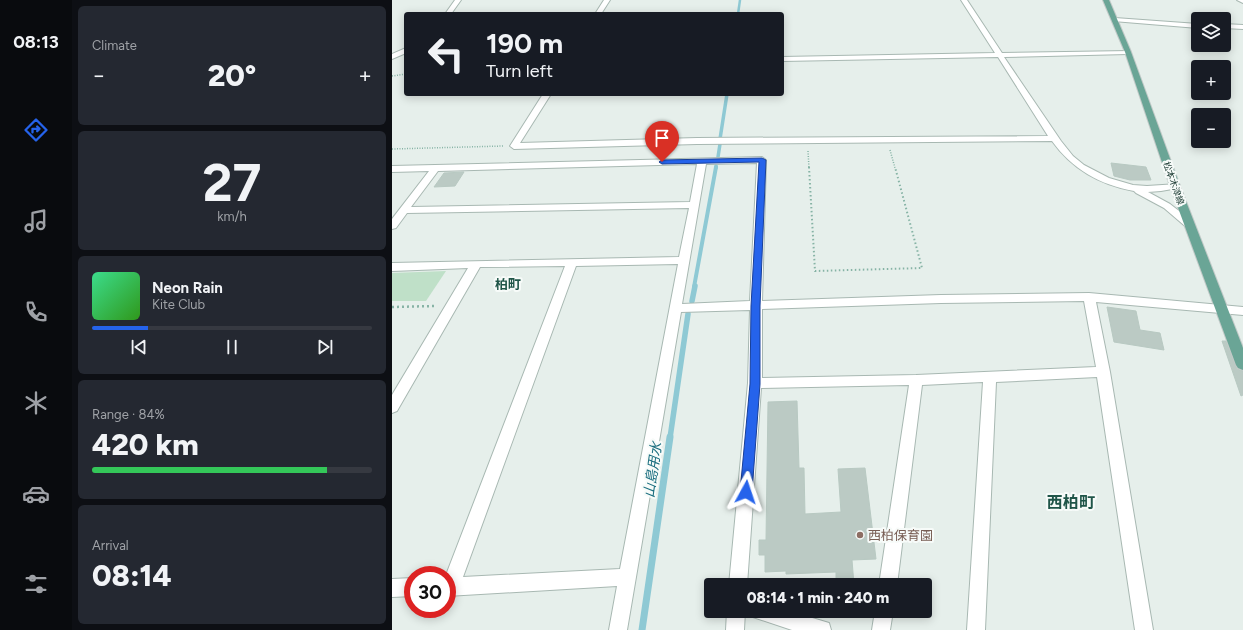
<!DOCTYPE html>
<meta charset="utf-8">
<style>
:root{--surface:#171b24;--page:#242831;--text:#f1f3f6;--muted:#9ea1a6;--line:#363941;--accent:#2563eb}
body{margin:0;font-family:Figtree,"Noto Sans JP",sans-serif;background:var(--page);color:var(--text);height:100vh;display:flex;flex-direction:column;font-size:15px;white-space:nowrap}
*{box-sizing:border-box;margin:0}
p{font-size:13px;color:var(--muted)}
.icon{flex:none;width:22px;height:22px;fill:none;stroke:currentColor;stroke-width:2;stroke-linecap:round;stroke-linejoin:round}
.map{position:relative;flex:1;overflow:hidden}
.sheet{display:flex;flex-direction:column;gap:6px;padding:6px;background:#0d0f14;width:320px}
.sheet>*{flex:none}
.top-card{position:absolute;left:12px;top:12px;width:380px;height:84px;border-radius:4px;box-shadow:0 2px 10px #0003;background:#171b24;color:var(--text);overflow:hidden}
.tools{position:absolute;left:799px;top:12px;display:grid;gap:8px}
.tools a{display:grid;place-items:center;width:40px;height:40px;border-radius:4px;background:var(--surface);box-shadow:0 2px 10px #0003;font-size:20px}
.speed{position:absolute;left:12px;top:566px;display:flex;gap:8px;font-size:20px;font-weight:700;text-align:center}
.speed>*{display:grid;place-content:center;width:52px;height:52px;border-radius:50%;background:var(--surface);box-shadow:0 2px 10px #0003;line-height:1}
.speed .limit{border:6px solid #d22;background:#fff;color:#111}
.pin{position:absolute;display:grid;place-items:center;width:34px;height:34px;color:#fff;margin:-41px -17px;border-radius:50% 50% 50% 0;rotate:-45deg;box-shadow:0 0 4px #0007}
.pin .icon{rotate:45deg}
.me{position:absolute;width:44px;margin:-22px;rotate:5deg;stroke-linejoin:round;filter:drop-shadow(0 0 3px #0008)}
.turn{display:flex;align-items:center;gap:14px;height:84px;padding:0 16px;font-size:18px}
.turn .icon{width:52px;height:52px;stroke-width:2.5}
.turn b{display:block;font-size:28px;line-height:34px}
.big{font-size:30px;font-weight:800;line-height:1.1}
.sheet .card{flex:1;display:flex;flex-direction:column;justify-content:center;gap:6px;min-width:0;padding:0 14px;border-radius:6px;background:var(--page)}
.sheet .dial{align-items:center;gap:0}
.dial b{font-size:52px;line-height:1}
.song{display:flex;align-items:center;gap:12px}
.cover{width:48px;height:48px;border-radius:6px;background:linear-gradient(135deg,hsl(150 70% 55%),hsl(110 70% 35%))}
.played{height:4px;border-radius:2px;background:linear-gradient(90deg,var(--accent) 20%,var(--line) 20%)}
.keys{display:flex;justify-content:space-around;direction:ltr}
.heat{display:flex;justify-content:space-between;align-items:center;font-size:22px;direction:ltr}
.charge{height:6px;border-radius:3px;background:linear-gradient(90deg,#34c759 84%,var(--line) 0)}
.trip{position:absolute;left:312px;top:578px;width:228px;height:40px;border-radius:4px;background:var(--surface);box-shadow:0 2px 10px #0003;font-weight:800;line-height:40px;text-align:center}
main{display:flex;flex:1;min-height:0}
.menu{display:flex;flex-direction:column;width:72px;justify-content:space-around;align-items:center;background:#090b0e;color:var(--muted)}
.menu .icon{width:28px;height:28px}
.menu .active{color:var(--accent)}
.menu b{font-size:18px;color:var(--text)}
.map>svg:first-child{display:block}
.green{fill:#bfe0c8}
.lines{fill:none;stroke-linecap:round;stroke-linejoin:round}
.stream-far4{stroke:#8ec9d4;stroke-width:2.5}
.stream-far3{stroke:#8ec9d4;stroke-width:3.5}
.stream-far2{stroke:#8ec9d4;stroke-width:4}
.stream-far1{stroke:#8ec9d4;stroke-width:5.5}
.stream{stroke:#8ec9d4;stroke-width:7}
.building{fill:#bbcac4;stroke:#b8c9c2}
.minor-casing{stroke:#a8b8b2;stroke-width:2}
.major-casing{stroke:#c2cac8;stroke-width:2}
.path-far2{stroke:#86b3a5;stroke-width:1.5;stroke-dasharray:1 1.5;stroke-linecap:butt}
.path-far1{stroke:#86b3a5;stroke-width:2;stroke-dasharray:1.5 2.5;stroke-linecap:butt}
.path{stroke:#86b3a5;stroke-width:2.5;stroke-dasharray:2 3;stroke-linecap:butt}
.minor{fill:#fff;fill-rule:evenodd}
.major{fill:#6aa596;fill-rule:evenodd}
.route{fill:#2563eb;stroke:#184099}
.education-dot{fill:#8d6e63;stroke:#f7fbf9;stroke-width:1.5}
.labels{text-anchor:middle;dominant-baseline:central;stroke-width:4;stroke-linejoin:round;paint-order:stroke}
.far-street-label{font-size:9px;fill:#24423a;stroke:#f7fbf9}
.quarter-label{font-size:13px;font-weight:bold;fill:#1f5548;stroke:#f7fbf9}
.near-education-label{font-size:13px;fill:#785e54;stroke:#f7fbf9;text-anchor:start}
.near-water-label{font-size:14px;font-style:italic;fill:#1c6f80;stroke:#f7fbf9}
.near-quarter-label{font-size:16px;font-weight:bold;fill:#1f5548;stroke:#f7fbf9}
</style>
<main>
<nav class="menu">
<b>08:13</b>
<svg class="icon active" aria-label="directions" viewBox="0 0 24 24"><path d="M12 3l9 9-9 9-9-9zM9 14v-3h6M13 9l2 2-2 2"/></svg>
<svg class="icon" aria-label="music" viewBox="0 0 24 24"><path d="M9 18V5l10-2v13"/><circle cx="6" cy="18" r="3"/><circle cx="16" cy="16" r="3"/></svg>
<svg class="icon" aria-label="phone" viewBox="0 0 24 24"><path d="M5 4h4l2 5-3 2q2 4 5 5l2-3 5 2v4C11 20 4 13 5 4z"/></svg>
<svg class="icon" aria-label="climate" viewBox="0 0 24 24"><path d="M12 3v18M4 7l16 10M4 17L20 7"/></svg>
<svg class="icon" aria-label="car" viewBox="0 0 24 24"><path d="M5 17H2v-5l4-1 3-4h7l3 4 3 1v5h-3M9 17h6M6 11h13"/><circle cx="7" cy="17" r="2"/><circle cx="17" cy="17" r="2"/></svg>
<svg class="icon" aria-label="filters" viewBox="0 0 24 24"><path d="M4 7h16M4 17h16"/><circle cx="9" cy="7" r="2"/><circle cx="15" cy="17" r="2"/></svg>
</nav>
<section class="sheet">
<div class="card"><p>Climate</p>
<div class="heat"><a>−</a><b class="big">20°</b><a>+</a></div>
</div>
<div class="card dial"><b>27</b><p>km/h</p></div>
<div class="card">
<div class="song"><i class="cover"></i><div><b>Neon Rain</b><p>Kite Club</p></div></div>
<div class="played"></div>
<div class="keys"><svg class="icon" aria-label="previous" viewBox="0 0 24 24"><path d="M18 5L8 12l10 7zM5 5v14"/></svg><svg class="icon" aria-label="pause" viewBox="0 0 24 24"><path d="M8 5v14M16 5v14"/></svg><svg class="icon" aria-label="next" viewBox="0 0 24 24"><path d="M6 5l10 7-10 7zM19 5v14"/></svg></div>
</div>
<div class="card"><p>Range · 84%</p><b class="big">420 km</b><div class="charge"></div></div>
<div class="card"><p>Arrival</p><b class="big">08:14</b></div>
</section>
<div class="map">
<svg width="851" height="630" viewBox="0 0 851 630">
<rect width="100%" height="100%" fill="#e6efeb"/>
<path class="green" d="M 54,271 L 34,301 L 0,301 L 0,273 Z"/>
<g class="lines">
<path class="stream-far4" d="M 346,14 L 348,0"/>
<path class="stream-far3" d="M 328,139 L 335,94
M 326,157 L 328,144
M 324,168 L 324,166"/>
<path class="stream-far2" d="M 302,287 L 324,167"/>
<path class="stream-far1" d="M 300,301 L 303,286
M 278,438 L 296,314"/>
<path class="stream" d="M 250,630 L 278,437"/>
</g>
<path class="building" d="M 719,163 L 754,167 L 759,180 L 738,180 L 722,176 Z
M 72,172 L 63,186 L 42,187 L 52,173 Z
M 715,307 L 744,311 L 748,330 L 768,333 L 772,350 L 722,342 Z
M 830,341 L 834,341 L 845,369 L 851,371 L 851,395 L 849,396 Z
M 405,401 L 407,468 L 412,468 L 413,514 L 449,512 L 446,469 L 473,468 L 484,559 L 460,560 L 462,585 L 444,585 L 444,572 L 394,574 L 394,571 L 373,572 L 373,555 L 367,555 L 367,540 L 374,540 L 376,402 Z"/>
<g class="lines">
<defs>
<path id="minor" d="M 63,0 L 69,0 L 59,14 L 53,14 Z
M 212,0 L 218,0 L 209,14 L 203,14 Z
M 569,0 L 575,0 L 610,53 L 738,51 L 738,53 L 736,54 L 612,57 L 669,141 L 681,156 L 692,165 L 717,178 L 741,185 L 755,186 L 786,184 L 788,186 L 786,188 L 769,191 L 756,192 L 778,204 L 801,222 L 802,224 L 801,226 L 793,226 L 772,208 L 744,193 L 742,191 C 708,185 680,169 660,141 L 305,144 L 122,149 L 118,146 L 151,94 L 159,94 L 128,143 L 305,138 L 656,136 L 606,57 L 390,61 L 390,57 L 603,53 Z
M 845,0 L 851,0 L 851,3 Z
M 723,18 L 806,24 L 806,28 L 721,21 L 721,19 Z
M 832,24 L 851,25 L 851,29 L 832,28 Z
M 14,48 L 14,53 L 0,59 L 0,54 Z
M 370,157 L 374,160 L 370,301 L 549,295 L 697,293 L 851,307 L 851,315 L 704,302 L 718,372 L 761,630 L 743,630 L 705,377 L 604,382 L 593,630 L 575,630 L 591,382 L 530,385 L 505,585 L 487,585 L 517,385 L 369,388 L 355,585 L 337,585 L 356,383 L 358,310 L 289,312 L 235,630 L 217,630 L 225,586 L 55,596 L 54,575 L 173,266 L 88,267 L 5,411 L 0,413 L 0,395 L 76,268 L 0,271 L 0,263 L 287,257 L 297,208 L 15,213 L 4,228 L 0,229 L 0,219 L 37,171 L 0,172 L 0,166 ZM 365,163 L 358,301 L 290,304 L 314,164 ZM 305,164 L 298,202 L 19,207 L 46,171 ZM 286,264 L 228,569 L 71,577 L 184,266 ZM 692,301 L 704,367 L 524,375 L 370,378 L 370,309 L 549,303 Z
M 21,578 L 21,596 L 0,597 L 0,579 Z
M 335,611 L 353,611 L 352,630 L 334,630 Z
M 358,611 L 397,611 L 437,623 L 439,630 L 400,630 L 361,617 Z
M 483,611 L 501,611 L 498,630 L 480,630 Z"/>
<path id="major" d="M 711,0 L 717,0 L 739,52 L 788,186 L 851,348 L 851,370 L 846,368 L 844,365 L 778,186 L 733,52 Z"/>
</defs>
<use href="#minor" class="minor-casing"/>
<use href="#major" class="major-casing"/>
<path class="path-far2" d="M 0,76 L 14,74
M 0,149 L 111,146
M 498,150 L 503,168
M 416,151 L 417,168"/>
<path class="path-far1" d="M 417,167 L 423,271 L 530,268 L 503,167"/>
<path class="path" d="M 0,307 L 43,306"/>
<use href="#minor" class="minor"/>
<use href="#major" class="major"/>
</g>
<path class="route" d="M 370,158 L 374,160 L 368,306 L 368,384 L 360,492 L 358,496 L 354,497 L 350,496 L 348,492 L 358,384 L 359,306 L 367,162 L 270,164 L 267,162 L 270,160 Z"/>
<circle class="education-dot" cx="468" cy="535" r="4"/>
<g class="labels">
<g class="far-street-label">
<text transform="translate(782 183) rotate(70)">松本木津線</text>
</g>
<g class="quarter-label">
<text x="116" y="284">柏町</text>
</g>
<g class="near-education-label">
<text x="476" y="535">西柏保育園</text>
</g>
<g class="near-water-label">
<text transform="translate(261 470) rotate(-82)">山島用水</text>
</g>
<g class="near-quarter-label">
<text x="679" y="502">西柏町</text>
</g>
</g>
</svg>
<div class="tools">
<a><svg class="icon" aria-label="layers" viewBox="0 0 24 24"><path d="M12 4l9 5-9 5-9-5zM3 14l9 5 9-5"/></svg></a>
<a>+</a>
<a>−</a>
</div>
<div class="speed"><div class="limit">30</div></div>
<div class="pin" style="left:270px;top:162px;background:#d93025"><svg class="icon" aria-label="arrive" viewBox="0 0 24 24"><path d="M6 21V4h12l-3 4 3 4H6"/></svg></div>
<svg class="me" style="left:354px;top:492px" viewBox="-20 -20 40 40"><path d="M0-17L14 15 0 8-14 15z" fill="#2563eb" stroke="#fff" stroke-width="4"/></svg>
<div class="trip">08:14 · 1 min · 240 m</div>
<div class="top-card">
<div class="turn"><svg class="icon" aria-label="left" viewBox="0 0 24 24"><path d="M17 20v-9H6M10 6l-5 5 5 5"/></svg><div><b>190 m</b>Turn left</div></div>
</div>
</div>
</main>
